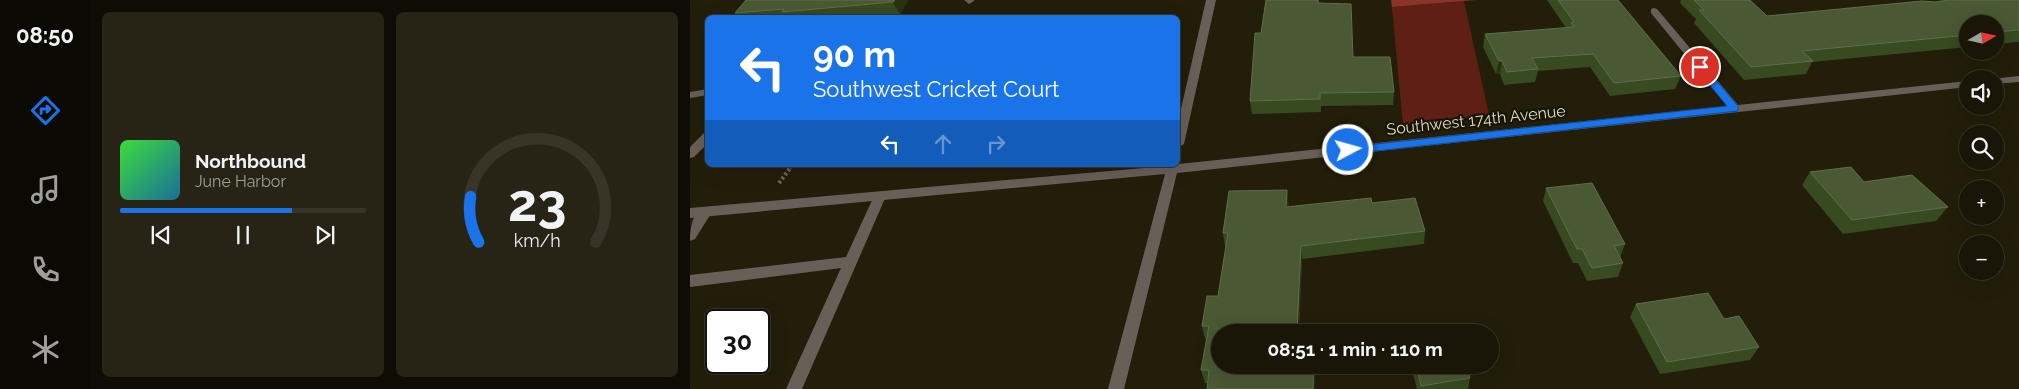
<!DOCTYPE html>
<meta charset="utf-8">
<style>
:root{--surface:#1a1607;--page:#272315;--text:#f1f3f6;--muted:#9f9f9b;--line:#383528;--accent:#1a73e8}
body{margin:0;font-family:Raleway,sans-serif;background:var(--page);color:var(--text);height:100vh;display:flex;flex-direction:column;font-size:19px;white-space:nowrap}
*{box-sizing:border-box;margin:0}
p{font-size:16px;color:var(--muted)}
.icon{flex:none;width:28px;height:28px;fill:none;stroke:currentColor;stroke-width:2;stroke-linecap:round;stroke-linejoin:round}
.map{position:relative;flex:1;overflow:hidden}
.panel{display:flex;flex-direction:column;gap:12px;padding:12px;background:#0e0c04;width:600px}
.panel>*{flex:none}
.guide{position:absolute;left:15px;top:15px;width:475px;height:152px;border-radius:8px;box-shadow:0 5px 20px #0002,0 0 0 1px var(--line);background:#1a73e8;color:#fff;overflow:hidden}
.needle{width:32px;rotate:81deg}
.tools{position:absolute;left:1269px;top:15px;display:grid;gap:10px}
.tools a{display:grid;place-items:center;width:45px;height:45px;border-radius:50%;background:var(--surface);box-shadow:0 5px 20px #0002,0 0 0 1px var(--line);font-size:25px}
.speed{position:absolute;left:15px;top:309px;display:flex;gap:10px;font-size:25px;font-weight:700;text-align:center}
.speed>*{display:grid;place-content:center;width:65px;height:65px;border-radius:50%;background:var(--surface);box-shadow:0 5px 20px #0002,0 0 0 1px var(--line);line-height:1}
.speed .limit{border:2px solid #111;border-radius:8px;background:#fff;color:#111}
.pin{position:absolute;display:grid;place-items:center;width:42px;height:42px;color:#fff;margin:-21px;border:2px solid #fff;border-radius:50%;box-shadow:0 1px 5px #0007}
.me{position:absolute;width:55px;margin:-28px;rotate:84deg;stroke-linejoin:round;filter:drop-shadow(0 0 4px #0008)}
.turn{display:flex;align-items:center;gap:18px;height:105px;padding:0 25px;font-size:22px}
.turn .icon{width:65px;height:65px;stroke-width:2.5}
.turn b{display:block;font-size:35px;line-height:42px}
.lanes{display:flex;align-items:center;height:48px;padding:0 25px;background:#0003;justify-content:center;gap:25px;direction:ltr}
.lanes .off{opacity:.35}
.panel .card{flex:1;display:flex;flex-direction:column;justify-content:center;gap:8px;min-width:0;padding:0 18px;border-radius:8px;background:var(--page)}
.panel .dial{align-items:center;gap:0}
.dial svg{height:130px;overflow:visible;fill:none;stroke:var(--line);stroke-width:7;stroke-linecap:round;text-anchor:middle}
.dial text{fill:var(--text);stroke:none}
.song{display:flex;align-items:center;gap:15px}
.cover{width:60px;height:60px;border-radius:8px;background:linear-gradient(135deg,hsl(120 70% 55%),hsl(200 70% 35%))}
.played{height:5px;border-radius:2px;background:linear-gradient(90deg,var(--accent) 70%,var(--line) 70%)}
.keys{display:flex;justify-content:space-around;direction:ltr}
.panel .tiles{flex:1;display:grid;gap:12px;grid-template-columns:repeat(2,1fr)}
.trip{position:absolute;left:521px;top:324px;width:288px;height:50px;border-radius:25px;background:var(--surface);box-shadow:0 5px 20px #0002,0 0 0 1px var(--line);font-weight:700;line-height:50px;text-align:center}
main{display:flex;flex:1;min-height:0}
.dock{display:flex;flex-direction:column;width:90px;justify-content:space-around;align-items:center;background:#0a0903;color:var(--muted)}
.dock .icon{width:35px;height:35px}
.dock .current{color:var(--accent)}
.dock b{font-size:22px;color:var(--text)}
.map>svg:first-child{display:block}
.green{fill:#601f15}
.forest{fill:#8a3326}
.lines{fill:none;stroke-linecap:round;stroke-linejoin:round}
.path-far1{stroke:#6d6857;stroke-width:2.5;stroke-dasharray:2 2;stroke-linecap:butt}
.path{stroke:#6d6857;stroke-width:4;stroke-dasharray:2.5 2.5;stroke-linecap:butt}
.service{fill:#686058;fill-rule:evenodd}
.minor{fill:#686058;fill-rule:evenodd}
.wall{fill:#374a20}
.shaded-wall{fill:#28320f}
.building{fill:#495933;stroke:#606e4b}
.route{fill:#1a73e8;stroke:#114b97}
.labels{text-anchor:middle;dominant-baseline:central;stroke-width:4.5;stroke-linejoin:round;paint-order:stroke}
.street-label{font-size:16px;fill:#dddacd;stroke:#191502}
</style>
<main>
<nav class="dock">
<b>08:50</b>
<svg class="icon current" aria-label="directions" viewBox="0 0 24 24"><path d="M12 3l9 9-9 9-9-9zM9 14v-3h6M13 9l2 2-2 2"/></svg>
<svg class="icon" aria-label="music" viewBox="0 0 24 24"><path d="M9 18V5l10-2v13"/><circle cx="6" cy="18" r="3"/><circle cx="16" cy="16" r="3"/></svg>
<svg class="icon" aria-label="phone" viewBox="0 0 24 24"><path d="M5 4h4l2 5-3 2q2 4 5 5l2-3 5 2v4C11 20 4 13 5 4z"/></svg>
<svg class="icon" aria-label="climate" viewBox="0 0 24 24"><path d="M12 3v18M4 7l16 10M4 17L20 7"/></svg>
</nav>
<section class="panel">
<div class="tiles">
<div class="card">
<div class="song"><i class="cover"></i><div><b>Northbound</b><p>June Harbor</p></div></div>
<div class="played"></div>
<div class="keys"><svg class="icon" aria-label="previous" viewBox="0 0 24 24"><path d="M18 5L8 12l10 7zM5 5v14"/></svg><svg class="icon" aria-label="pause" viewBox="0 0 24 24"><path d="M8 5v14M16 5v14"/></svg><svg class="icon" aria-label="next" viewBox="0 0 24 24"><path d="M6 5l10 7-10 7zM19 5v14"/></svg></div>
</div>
<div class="card dial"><svg viewBox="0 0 100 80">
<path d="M14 69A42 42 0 1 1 86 69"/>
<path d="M14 69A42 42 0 0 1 9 41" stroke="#1a73e8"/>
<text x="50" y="56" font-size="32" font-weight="700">23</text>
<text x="50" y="72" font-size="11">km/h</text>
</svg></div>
</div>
</section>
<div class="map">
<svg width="1329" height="389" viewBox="0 0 1329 389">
<rect width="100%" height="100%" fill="#231e09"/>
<path class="green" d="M 774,1 L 799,115 L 713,125 L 702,7 Z"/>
<path class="forest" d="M 701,0 L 786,0 L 702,7 Z"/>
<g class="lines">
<path class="path-far1" d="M 201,18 L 216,18
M 100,168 L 103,165"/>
<path class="path" d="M 89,183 L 101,167"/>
<path class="service" d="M 274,0 L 284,0 L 284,1 L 279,4 Z
M 18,89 L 18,95 L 0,98 L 0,92 Z
M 18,132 L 18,143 L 4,157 L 0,158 L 0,147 L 14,133 Z
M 190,192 L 196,196 L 112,389 L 96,389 L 151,268 L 0,287 L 0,275 L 156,257 L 184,196 Z
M 16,207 L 21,209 L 22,212 L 5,239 L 0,241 C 0,229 2,211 16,207 Z"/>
<path class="minor" d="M 516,0 L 526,0 L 494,144 L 488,148 L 488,122 Z
M 964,8 L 967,9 L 1048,105 L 1278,81 L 1278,87 L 487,173 L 434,389 L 418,389 L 475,174 L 0,218 L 0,208 L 488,165 L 488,163 L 489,164 L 1037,106 L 961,13 L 961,9 Z
M 1329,76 L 1329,82 L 1305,84 L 1305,79 L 1301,79 Z"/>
</g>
<path class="wall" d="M 56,0 L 218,0 L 210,15 L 181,18 L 48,18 L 45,13 Z
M 629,0 L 629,3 L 663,57 L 704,92 L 703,105 L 631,106 L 631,112 L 562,114 L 560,101 L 571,33 Z
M 857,0 L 928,0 L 991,76 L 985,89 L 920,96 L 900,67 L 848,71 L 845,82 L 814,85 L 810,74 L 806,74 L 793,47 L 795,34 L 876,28 Z
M 991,0 L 1060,0 L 1077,16 L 1329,0 L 1329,42 L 1305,44 L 1305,24 L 1278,24 L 1278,47 L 1122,62 L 1116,74 L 1054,80 L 1004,23 L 1006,19 L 990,3 Z
M 1120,172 L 1174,182 L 1258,207 L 1246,221 L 1153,234 L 1112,185 Z
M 856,188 L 935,244 L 930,258 L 933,263 L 928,277 L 897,281 L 888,263 L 883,263 L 853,201 Z
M 682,203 L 735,231 L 734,244 L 612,259 L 609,332 L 613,365 L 613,369 L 625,382 L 624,389 L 517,389 L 518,383 L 515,383 L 511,370 L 516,339 L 515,339 L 512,326 L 528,296 L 536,247 L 535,247 L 533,233 L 599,204 L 598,207 Z
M 946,304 L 1034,319 L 1069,347 L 1060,360 L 970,374 L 940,317 Z
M 721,365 L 776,365 L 780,378 L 778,389 L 727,389 Z"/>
<path class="shaded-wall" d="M 205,0 L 218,0 L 210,15 L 203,2 Z
M 809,61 L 812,61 L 810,74 L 806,74 Z
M 597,190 L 599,204 L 597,221 L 596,207 Z
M 611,246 L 612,259 L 609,332 L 607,332 Z
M 624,369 L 625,382 L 624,389 L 623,389 Z"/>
<path class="building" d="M 56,0 L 205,0 L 203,2 L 92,12 L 94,9 L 45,13 Z
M 576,0 L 628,0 L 628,3 L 661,4 L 663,57 L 700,57 L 704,92 L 630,93 L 630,99 L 560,101 L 565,33 L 571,33 Z
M 868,0 L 928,0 L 991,76 L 924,83 L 903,54 L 842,58 L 848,69 L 817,72 L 812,61 L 809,61 L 795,34 L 884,27 L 881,23 L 884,22 Z
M 1004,0 L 1060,0 L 1077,16 L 1232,1 L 1245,2 L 1258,0 L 1329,0 L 1329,30 L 1305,32 L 1305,24 L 1278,24 L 1278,35 L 1112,51 L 1123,61 L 1061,67 L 1009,10 L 1014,10 Z
M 1161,167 L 1174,182 L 1222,175 L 1258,207 L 1162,220 L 1120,172 Z
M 902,183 L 935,244 L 924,246 L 933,263 L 902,268 L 892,249 L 887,249 L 856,188 Z
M 597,190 L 596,207 L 681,198 L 682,203 L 725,198 L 735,231 L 611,246 L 607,332 L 613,332 L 530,332 L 530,365 L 612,365 L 611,369 L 624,369 L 623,389 L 517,389 L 519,370 L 511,370 L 519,326 L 512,326 L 517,296 L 528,296 L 538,233 L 533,233 L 539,191 Z
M 1018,293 L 1034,319 L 1049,316 L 1069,347 L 977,362 L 946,304 Z
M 726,365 L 776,365 L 780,378 L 731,386 Z"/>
<path class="route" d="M 1010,64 L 1013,65 L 1048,106 L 1048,111 L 658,154 L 653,150 L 658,147 L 1037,106 L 1005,67 Z"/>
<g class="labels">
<g class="street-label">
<text transform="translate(786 120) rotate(-6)">Southwest 174th Avenue</text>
</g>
</g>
</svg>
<div class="tools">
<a><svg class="needle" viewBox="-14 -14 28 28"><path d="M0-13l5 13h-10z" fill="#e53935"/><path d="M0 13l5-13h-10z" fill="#9f9f9b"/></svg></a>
<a><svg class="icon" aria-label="sound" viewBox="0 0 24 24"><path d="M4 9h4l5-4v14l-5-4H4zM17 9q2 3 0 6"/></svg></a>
<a><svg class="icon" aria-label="search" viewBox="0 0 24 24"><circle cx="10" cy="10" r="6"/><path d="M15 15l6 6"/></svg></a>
<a>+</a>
<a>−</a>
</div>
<div class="speed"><div class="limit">30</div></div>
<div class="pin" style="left:1010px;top:67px;background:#d93025"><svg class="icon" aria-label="arrive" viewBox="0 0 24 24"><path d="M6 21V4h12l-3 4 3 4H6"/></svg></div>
<svg class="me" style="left:658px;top:150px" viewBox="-20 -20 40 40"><circle r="17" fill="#1a73e8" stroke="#fff" stroke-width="3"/><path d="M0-11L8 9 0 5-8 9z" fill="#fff"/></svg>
<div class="trip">08:51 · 1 min · 110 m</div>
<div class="guide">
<div class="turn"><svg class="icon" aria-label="left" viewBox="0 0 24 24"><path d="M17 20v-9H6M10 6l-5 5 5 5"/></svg><div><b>90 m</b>Southwest Cricket Court</div></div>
<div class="lanes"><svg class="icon" aria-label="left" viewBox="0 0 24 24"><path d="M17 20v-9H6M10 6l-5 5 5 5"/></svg><svg class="icon off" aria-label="ahead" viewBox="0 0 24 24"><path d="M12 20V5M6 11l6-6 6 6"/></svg><svg class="icon off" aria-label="right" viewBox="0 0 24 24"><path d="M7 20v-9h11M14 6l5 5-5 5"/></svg></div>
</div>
</div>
</main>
